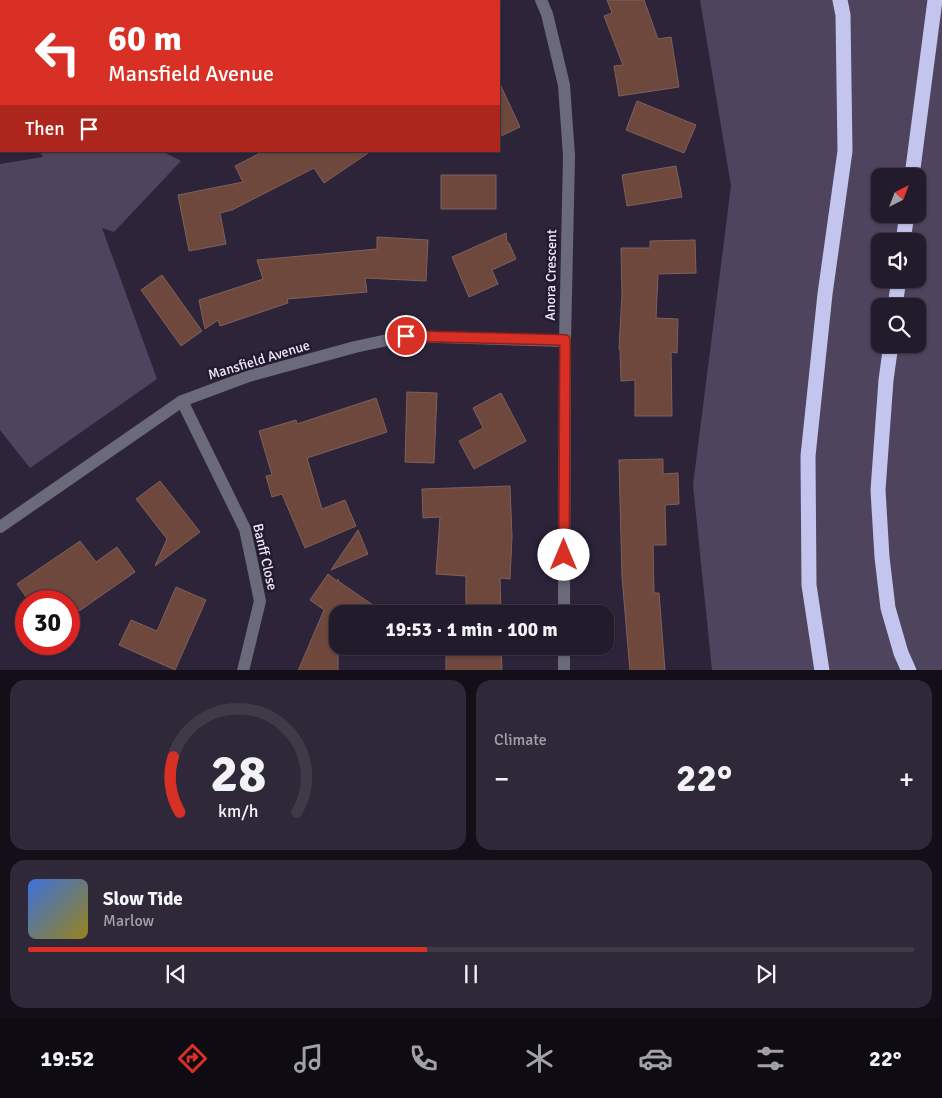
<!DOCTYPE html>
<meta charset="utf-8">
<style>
:root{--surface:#221b2c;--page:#2e2838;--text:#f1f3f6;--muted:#a2a1a9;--line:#3f3948;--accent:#d93025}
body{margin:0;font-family:Signika,sans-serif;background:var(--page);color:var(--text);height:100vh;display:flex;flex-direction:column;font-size:19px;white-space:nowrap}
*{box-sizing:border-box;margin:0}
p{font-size:16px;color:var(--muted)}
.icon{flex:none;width:28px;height:28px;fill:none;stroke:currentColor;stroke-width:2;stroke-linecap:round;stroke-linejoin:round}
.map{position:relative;height:670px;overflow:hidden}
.details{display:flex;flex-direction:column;gap:10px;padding:10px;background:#130f18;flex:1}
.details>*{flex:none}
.hud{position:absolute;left:0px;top:0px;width:500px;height:152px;box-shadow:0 1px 4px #0004,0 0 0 1px var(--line);background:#d93025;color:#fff;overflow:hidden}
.needle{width:32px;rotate:42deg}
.controls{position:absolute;left:871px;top:168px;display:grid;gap:10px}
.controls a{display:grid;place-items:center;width:55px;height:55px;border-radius:10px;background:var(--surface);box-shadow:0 1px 4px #0004,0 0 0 1px var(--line);font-size:25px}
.speed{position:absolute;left:15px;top:590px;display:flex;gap:10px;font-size:25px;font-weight:700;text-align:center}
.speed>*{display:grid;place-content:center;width:65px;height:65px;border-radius:50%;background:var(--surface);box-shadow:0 1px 4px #0004,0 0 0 1px var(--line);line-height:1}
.speed .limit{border:8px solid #d22;background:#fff;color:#111}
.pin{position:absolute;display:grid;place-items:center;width:42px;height:42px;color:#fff;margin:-21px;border:2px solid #fff;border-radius:50%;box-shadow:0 1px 5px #0007}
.me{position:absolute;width:55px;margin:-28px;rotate:0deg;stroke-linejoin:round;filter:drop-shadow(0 0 4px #0008)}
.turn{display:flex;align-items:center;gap:18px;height:105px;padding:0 25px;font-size:22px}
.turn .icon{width:65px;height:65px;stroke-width:2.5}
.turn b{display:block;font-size:35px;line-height:42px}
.then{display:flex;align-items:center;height:48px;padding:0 25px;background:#0003;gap:10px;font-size:19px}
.big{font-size:38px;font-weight:700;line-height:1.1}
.details .card{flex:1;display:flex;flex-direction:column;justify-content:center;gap:8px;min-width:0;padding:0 18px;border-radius:15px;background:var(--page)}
.details .dial{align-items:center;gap:0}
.dial svg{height:130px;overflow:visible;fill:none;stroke:var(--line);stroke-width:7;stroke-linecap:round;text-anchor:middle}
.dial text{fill:var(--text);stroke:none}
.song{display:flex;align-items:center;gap:15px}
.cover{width:60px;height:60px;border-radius:8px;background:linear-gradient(135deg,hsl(220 70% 55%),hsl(50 70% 35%))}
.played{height:5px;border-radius:2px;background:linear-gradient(90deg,var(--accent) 45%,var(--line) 45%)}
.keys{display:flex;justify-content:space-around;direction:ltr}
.heat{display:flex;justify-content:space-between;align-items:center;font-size:28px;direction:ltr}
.details .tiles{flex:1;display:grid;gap:10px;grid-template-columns:1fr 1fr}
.card:last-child{grid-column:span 2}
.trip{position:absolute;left:329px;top:605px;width:285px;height:50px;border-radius:15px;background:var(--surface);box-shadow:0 1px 4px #0004,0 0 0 1px var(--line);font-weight:700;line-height:50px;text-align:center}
.dock{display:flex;height:80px;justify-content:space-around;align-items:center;background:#0e0b12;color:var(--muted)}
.dock .icon{width:35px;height:35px}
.dock .current{color:var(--accent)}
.dock b{font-size:22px;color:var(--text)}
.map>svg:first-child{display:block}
.green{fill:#4e445d;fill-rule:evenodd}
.building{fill:#6e473d;stroke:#7f615a}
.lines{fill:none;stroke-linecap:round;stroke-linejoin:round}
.street{stroke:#6a6a7b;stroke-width:12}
.highway{stroke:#c4c5ee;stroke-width:15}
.route-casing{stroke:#8d1f18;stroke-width:12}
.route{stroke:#d93025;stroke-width:9}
.labels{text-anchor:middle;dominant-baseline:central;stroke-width:5;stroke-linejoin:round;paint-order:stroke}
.street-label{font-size:14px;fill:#f1ecfa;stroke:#231a2f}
</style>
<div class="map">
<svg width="942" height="671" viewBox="0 0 942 671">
<rect width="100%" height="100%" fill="#2d243a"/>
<path class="green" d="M 700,0 L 942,0 L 942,670 L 712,670 L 693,485 L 731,186 ZM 880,176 L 918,176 L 918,214 L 880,214 ZM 880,241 L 918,241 L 918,279 L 880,279 ZM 880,306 L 918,306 L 918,344 L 880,344 Z
M 39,151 L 162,151 L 181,161 L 114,232 L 102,228 L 157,379 L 30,468 L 0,430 L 0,164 L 43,157 Z"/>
<path class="building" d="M 607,0 L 644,0 L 658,39 L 671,37 L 679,87 L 619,96 L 614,66 L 623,65 L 604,16 L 612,13 Z
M 499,82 L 520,127 L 499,137 Z
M 637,101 L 696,125 L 684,153 L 626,130 Z
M 264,151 L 371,151 L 324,183 L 314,168 L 232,210 L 220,213 L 226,244 L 189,251 L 178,195 L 243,182 L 235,166 Z
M 676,166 L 682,197 L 627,206 L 622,175 Z
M 441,175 L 496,175 L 496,209 L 441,209 Z
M 506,233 L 507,243 L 509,243 L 516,259 L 492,270 L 498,284 L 469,297 L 452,257 Z
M 377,237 L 428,240 L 426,281 L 365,278 L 367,292 L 287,299 L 288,303 L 220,326 L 218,320 L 205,329 L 199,300 L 263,279 L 257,260 L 377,249 Z
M 695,240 L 696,273 L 658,274 L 656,318 L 678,319 L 677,353 L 671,352 L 672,416 L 635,416 L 635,380 L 621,381 L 620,350 L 619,349 L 622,294 L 621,248 L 650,248 L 650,241 Z
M 162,275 L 202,331 L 181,346 L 141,290 Z
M 407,392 L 437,393 L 434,463 L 405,462 Z
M 501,393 L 526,441 L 474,469 L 459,441 L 483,428 L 473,408 Z
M 376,398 L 387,432 L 307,458 L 322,509 L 345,500 L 356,526 L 305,548 L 282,494 L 272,497 L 266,476 L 272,475 L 259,431 L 296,420 L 297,424 Z
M 663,459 L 663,474 L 678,473 L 679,504 L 665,505 L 666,545 L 653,545 L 654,593 L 659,593 L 665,671 L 630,671 L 622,577 L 619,460 Z
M 160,481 L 200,532 L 155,566 L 167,539 L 136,499 Z
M 510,486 L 512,537 L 510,579 L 500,578 L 501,614 L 466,614 L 466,576 L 436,574 L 440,517 L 423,518 L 422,489 Z
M 358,530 L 368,554 L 331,570 Z
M 80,541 L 96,562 L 117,547 L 135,572 L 69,618 L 69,601 L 29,601 L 17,584 Z
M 328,574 L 337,581 L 338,579 L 338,581 L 386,614 L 338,614 L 338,671 L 298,671 L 324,610 L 310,600 Z
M 176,587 L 206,600 L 175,670 L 119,645 L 131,620 L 157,631 Z
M 446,646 L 501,646 L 502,671 L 446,671 Z"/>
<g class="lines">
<path class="street" d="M 541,0 L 547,14 L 564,85 L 569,156 L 565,341 L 564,614
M 382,1 L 385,0
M 182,401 L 245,529 L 260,601 L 243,671
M 0,527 L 182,401 L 249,376 L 355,347 L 406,336 L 565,341
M 564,671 L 564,646"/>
<path class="highway" d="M 912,176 L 935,0
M 903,241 L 907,214
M 895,306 L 899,279
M 891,344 L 886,380 L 878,490 L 882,557 L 888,608 L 901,653 L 909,671
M 822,671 L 809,585 L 808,456 L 825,294 L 845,151 L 843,15 L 840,0"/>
</g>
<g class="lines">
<defs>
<path id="route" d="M 406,336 L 565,340 L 564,555"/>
</defs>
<use href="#route" class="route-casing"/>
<use href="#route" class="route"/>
</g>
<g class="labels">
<g class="street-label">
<text transform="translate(551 275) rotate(-89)">Anora Crescent</text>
<text transform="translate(259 360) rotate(-17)">Mansfield Avenue</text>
<text transform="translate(265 557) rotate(77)">Banff Close</text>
</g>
</g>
</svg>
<div class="controls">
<a><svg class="needle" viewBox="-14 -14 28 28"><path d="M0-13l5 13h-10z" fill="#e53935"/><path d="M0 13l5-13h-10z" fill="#a2a1a9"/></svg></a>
<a><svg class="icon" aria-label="sound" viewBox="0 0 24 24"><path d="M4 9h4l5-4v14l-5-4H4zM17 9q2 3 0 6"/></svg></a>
<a><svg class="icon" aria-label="search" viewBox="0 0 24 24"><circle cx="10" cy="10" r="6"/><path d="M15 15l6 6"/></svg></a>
</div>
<div class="speed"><div class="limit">30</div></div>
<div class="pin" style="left:406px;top:336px;background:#d93025"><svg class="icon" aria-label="arrive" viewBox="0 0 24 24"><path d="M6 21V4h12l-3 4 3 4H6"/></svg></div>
<svg class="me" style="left:564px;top:555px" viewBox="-20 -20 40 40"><circle r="19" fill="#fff"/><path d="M0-13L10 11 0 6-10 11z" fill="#d93025"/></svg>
<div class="trip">19:53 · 1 min · 100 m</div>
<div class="hud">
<div class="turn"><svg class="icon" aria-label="left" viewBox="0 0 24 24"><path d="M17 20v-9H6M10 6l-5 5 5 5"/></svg><div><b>60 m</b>Mansfield Avenue</div></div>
<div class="then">Then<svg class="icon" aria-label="arrive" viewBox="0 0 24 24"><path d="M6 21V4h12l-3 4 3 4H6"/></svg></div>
</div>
</div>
<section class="details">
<div class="tiles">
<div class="card dial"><svg viewBox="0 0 100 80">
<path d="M14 69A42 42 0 1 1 86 69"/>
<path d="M14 69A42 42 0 0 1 10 35" stroke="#d93025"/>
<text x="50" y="56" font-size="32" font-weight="700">28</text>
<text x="50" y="72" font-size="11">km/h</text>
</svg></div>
<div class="card"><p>Climate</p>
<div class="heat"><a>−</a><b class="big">22°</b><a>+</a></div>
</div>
<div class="card">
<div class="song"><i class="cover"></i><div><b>Slow Tide</b><p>Marlow</p></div></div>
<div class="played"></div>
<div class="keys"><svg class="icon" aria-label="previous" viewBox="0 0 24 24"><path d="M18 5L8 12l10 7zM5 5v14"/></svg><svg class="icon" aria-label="pause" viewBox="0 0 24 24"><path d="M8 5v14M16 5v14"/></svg><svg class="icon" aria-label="next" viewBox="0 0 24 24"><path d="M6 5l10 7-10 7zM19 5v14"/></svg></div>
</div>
</div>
</section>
<nav class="dock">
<b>19:52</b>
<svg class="icon current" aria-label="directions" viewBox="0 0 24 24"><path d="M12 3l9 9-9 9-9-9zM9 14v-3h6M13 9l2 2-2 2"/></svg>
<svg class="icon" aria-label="music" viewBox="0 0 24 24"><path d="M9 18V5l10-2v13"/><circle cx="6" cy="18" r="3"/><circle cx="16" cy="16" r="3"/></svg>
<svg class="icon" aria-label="phone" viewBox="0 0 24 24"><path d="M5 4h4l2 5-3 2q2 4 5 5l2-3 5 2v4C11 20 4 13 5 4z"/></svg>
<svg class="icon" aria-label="climate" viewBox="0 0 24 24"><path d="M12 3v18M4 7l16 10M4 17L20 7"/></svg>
<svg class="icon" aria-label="car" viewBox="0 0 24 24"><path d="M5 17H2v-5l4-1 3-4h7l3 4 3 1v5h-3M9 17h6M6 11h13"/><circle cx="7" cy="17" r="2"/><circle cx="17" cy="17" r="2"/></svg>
<svg class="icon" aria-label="filters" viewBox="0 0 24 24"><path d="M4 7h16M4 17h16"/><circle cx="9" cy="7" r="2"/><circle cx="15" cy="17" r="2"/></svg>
<b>22°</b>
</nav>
